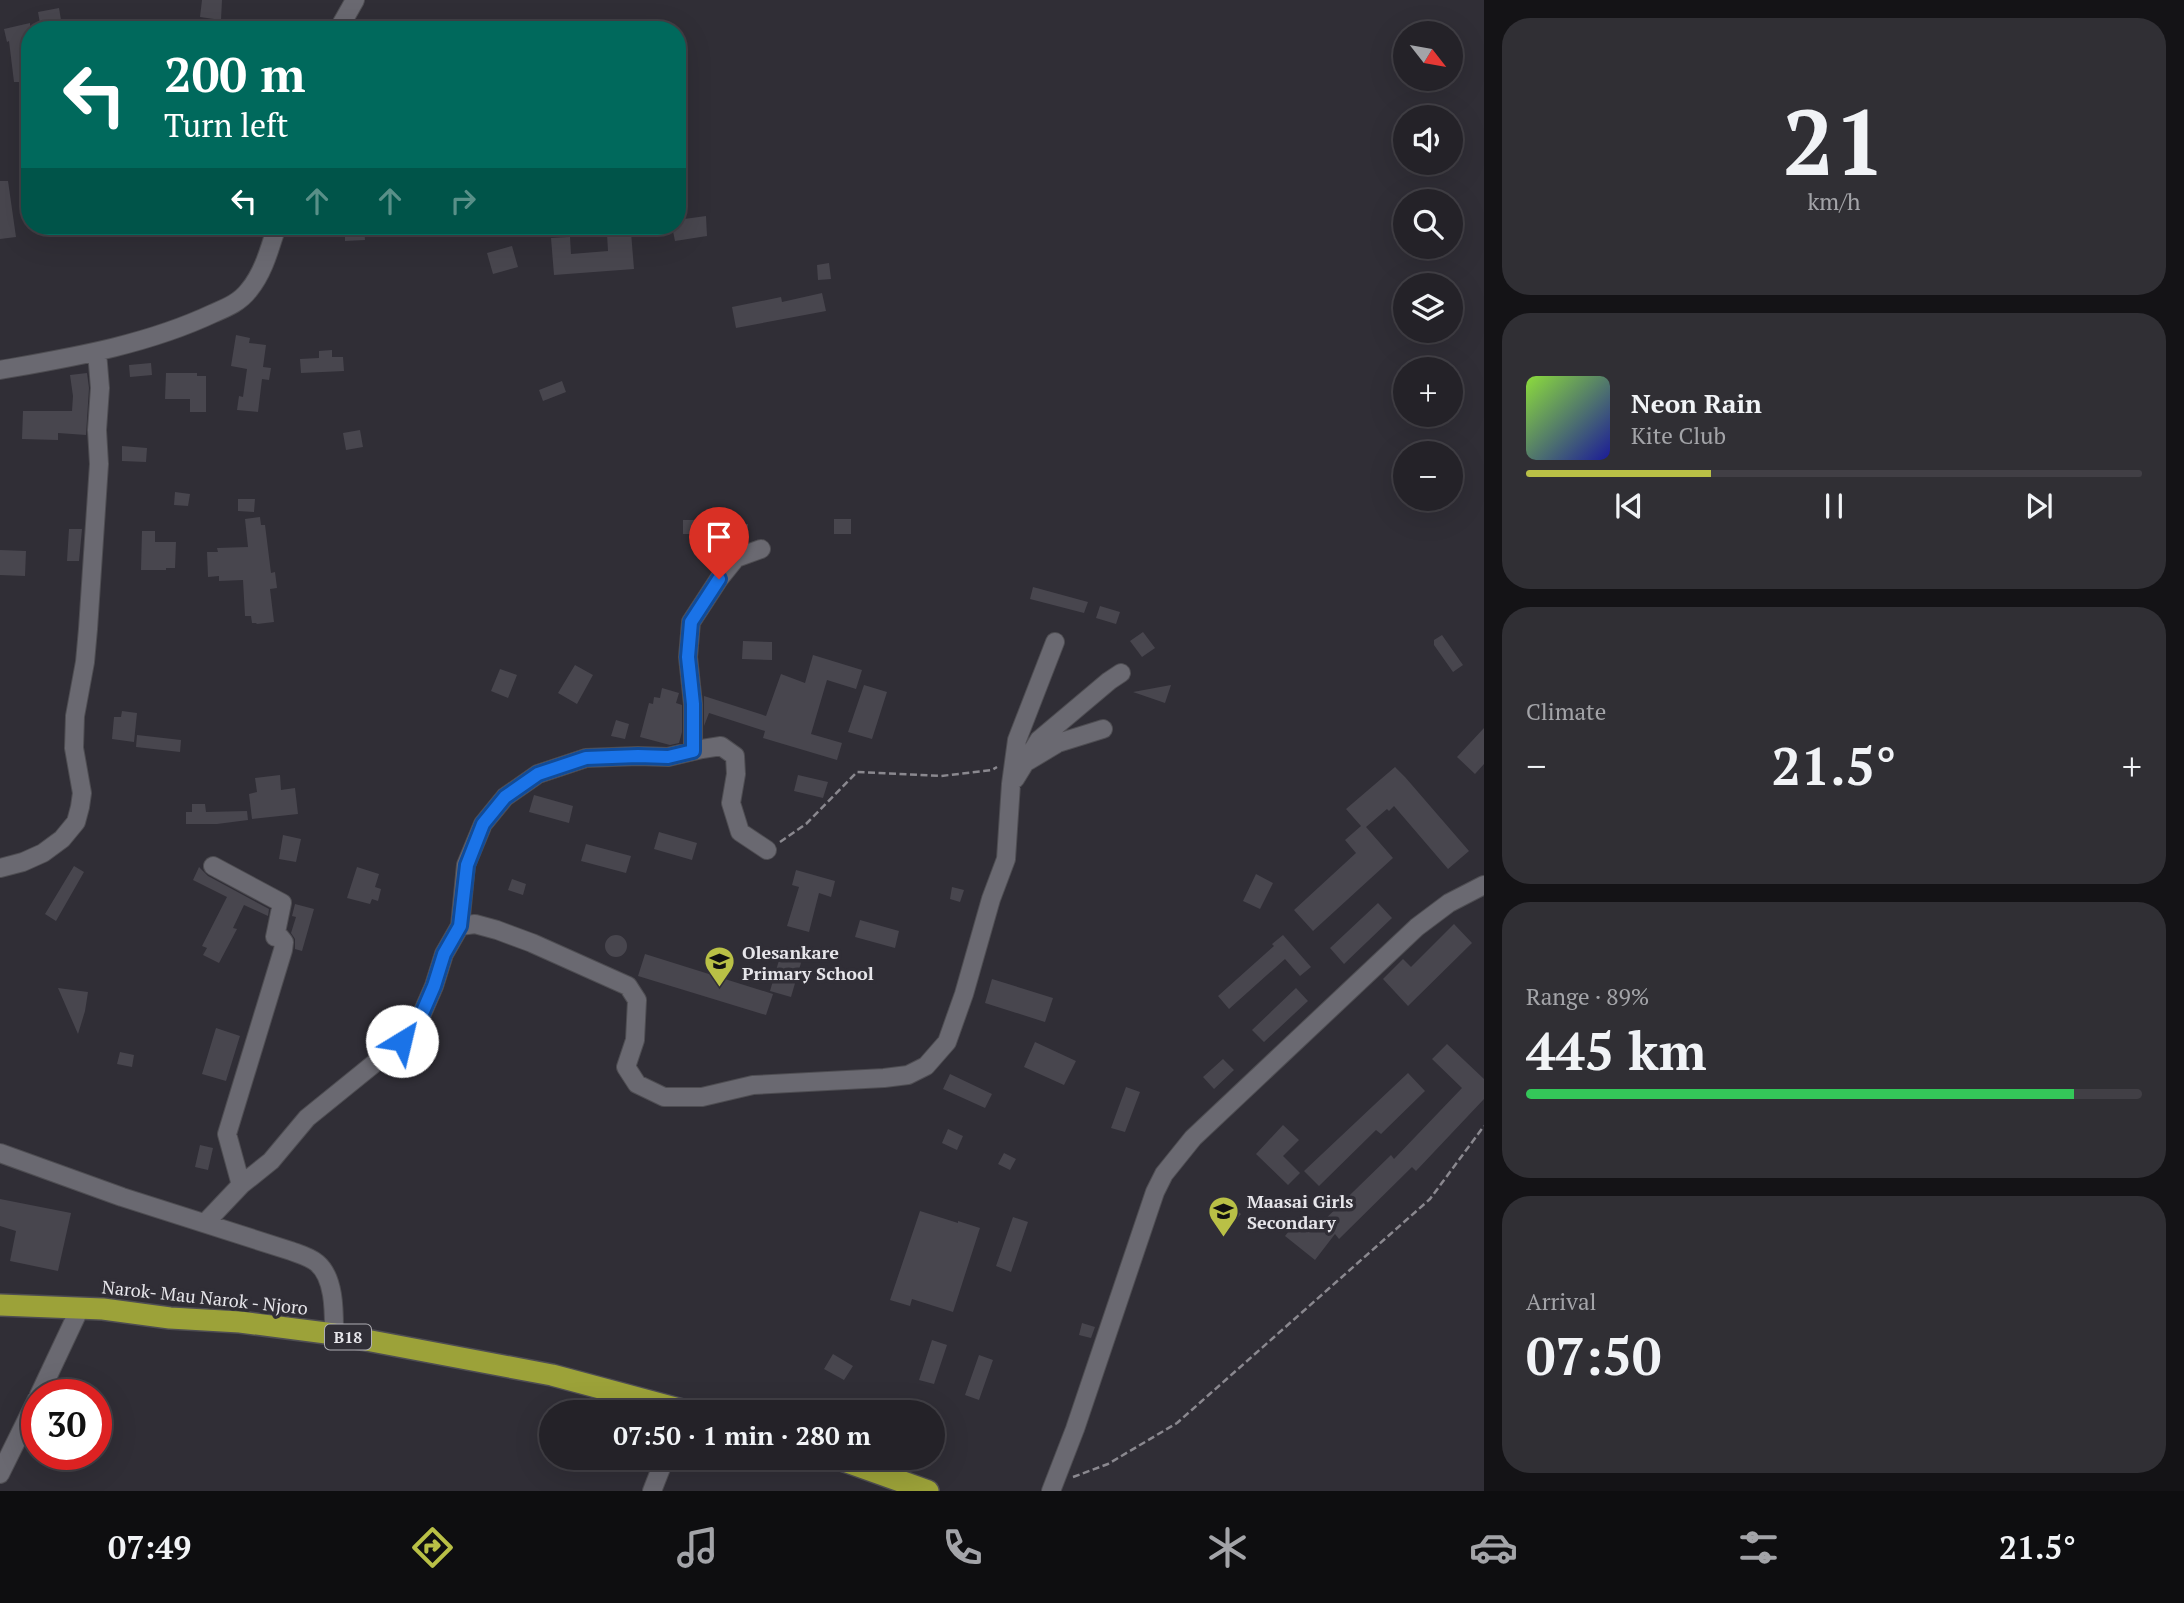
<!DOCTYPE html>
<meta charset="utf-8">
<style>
:root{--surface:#242228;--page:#302f34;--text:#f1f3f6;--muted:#a3a4a8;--line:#413f45;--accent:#b9c046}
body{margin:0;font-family:"PT Serif",serif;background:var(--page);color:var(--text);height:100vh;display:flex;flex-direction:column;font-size:26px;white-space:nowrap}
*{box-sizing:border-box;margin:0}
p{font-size:23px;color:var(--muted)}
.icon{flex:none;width:38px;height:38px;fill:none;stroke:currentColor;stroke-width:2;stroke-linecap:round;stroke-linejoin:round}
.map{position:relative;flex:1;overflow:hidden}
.sheet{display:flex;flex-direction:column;gap:18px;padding:18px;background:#141316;width:700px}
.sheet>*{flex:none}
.guide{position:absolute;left:21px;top:21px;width:665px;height:214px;border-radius:28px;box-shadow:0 7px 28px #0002,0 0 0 2px var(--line);background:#00695c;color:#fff;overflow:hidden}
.needle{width:46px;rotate:121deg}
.fabs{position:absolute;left:1393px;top:21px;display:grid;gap:14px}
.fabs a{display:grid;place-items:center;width:70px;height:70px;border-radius:50%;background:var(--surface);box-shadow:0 7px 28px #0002,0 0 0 2px var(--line);font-size:35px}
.speed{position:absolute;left:21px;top:1379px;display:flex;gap:14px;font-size:35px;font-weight:700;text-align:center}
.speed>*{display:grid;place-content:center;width:91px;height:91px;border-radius:50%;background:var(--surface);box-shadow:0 7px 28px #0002,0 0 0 2px var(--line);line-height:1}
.speed .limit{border:10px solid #d22;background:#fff;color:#111}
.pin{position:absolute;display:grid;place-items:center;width:60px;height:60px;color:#fff;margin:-72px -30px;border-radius:50% 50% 50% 0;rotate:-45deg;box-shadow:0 0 7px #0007}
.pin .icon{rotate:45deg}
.me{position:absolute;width:77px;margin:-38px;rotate:36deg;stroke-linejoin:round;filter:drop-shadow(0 0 5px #0008)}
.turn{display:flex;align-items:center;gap:24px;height:147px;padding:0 28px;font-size:32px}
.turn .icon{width:91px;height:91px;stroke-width:2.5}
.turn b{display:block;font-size:49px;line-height:60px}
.lanes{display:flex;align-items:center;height:66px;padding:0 28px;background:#0003;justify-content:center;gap:35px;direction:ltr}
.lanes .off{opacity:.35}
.big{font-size:52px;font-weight:700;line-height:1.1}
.sheet .tile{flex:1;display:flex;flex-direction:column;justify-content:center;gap:10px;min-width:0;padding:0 24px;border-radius:28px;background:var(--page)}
.sheet .dial{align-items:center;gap:0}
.dial b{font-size:91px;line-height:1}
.song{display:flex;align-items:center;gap:21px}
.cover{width:84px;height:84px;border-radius:10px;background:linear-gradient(135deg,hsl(90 70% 55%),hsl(240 70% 35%))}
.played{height:7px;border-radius:4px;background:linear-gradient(90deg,var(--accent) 30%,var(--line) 30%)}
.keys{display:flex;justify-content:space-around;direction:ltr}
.heat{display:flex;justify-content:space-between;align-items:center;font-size:38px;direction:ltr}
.charge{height:10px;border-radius:5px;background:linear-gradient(90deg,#34c759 89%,var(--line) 0)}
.trip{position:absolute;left:539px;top:1400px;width:406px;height:70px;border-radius:35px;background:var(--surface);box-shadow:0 7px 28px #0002,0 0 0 2px var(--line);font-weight:700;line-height:70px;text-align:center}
.menu{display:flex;height:112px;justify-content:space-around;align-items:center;background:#0e0e10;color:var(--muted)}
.menu .icon{width:49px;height:49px}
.menu .on{color:var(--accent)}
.menu b{font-size:32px;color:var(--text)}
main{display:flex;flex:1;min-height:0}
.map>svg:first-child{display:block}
.building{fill:#48464e}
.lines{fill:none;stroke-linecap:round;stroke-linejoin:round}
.minor-casing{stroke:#4e4d52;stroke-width:20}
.highway-casing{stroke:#4e4d52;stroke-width:24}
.path{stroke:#8a888f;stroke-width:2.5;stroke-dasharray:7 3.5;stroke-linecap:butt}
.minor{stroke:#6a6971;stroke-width:18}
.highway{stroke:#9ca239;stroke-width:21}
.route-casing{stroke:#114b97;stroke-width:18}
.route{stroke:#1a73e8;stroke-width:12}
.labels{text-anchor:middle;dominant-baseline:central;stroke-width:7;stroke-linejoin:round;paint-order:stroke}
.shield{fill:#302e36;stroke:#afaeb4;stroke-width:2}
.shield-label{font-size:16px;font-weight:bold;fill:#e6e5ea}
.poi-label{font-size:18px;font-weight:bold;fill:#e6e5ea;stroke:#302e36;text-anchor:start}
.street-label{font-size:18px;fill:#e6e5ea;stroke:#302e36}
</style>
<main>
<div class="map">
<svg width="1484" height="1491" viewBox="0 0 1484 1491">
<rect width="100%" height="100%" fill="#302e36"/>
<path class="building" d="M 202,0 L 222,0 L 221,20 L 200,17 Z
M 59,8 L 62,26 L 41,29 L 38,12 Z
M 30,23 L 30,107 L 25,107 L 19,82 L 14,82 L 9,41 L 7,42 L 4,29 Z
M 0,181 L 8,181 L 16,237 L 0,239 Z
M 706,216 L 707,236 L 675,241 L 672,226 L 677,226 L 677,220 Z
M 345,226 L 364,226 L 365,240 L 345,241 Z
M 631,232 L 634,269 L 554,275 L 551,238 L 570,237 L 571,254 L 608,251 L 607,234 Z
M 512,246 L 518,267 L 493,274 L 487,253 Z
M 829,263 L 831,279 L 818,280 L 817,265 Z
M 822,293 L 826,311 L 736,328 L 732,307 L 781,297 L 782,302 Z
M 236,335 L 250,338 L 249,343 L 266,345 L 263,367 L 271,368 L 269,380 L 262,379 L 258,412 L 237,410 L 239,396 L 243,397 L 247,369 L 231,366 Z
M 332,350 L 332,357 L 343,357 L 344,371 L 301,373 L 300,359 L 319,358 L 319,351 Z
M 151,363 L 152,375 L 130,377 L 129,365 Z
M 87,373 L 89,388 L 86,435 L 58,433 L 58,440 L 22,439 L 23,411 L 72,411 L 73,396 L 70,375 Z
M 166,373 L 197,373 L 197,376 L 206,376 L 206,412 L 190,412 L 190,399 L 165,399 Z
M 562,381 L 566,392 L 543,401 L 539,390 Z
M 360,430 L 363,447 L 346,450 L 343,433 Z
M 122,446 L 147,448 L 146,462 L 122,461 Z
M 175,492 L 190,494 L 188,506 L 174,505 Z
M 238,499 L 255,499 L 254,512 L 238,511 Z
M 260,517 L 261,525 L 265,525 L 271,573 L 275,572 L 277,588 L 270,589 L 274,622 L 257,624 L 256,623 L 252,623 L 251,616 L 245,616 L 243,580 L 219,581 L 219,576 L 208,577 L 207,552 L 218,552 L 217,548 L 248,547 L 245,519 Z
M 834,519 L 851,519 L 851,534 L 834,534 Z
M 683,520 L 708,520 L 708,534 L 683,534 Z
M 723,524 L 748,524 L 748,536 L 723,535 Z
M 69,529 L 82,529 L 79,561 L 67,561 Z
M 142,531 L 155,531 L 155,542 L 176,542 L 175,568 L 166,568 L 166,570 L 141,570 Z
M 0,550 L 26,551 L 25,576 L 0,575 Z
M 1033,587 L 1088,602 L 1084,613 L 1030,599 Z
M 1100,606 L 1120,612 L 1116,624 L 1096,618 Z
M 1143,632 L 1155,648 L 1142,657 L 1130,641 Z
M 1442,635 L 1463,665 L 1453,672 L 1434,645 L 1434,640 Z
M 743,641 L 772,642 L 772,660 L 742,659 Z
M 813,655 L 862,670 L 856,689 L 827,680 L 811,734 L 842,743 L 837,760 L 763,738 L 765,731 L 709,713 L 704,726 L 704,696 L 766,716 L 781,674 L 805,683 Z
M 575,665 L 593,675 L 577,704 L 558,693 Z
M 500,669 L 517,675 L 508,698 L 491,691 Z
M 864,685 L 887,692 L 872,739 L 848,732 Z
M 1171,685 L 1165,703 L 1133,692 Z
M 662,688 L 679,693 L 676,703 L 682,705 L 682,732 L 679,743 L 670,745 L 640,737 L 649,703 L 653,704 L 654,697 L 660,698 Z
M 122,711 L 137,713 L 134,742 L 112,739 L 114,717 L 121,717 Z
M 616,720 L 629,724 L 625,739 L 611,736 Z
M 1484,728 L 1484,764 L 1475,774 L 1457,757 Z
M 137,735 L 181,740 L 180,752 L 136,747 Z
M 1395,767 L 1405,777 L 1469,851 L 1448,869 L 1394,806 L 1389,811 L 1387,809 L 1366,827 L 1393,858 L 1313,931 L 1294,910 L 1356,853 L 1345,840 L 1361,826 L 1346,809 Z
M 280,775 L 281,790 L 295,788 L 298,814 L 252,819 L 249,794 L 257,792 L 255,778 Z
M 798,775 L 828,782 L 823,798 L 794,791 Z
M 534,795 L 573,806 L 569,823 L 529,812 Z
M 192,804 L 205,804 L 206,812 L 247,811 L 248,820 L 217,824 L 186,824 L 186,812 L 192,812 Z
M 659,832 L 697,843 L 692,860 L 654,849 Z
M 283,835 L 301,839 L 296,862 L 279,859 Z
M 586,844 L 631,856 L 626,873 L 581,861 Z
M 74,866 L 84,872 L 56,921 L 45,914 Z
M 199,867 L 208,876 L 269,909 L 268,916 L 244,905 L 233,928 L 237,929 L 219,963 L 203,955 L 207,948 L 202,946 L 227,897 L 193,880 Z
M 357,867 L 379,874 L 375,887 L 381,889 L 378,901 L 372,899 L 370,904 L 347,898 Z
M 796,870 L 835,881 L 831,897 L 819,893 L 809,932 L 787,926 L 799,887 L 792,885 Z
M 1256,874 L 1273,883 L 1260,909 L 1243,901 Z
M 512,879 L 526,884 L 523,895 L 508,890 Z
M 952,887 L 964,890 L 960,902 L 950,899 Z
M 1378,903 L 1392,918 L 1344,964 L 1330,948 Z
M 295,904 L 314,909 L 302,951 L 295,949 L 295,939 L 291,933 L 296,917 L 292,916 Z
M 860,920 L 899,931 L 895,948 L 855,937 Z
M 1454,924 L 1472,943 L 1408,1006 L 1383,979 L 1403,959 L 1411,967 Z
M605 946a11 11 0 1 1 22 0a11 11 0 1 1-22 0Z
M 1283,935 L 1311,967 L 1300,976 L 1285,959 L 1229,1009 L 1218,996 L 1274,946 L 1272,944 Z
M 782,950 L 803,956 L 791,997 L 770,991 Z
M 645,954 L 773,994 L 766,1015 L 638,976 Z
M 992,979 L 1053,998 L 1045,1022 L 985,1003 Z
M 58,988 L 88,992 L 85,1011 L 78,1034 Z
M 1296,988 L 1308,1001 L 1264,1042 L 1252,1030 Z
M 216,1028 L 240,1036 L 226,1081 L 202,1074 Z
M 1035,1042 L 1076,1061 L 1064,1085 L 1024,1067 Z
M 1447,1044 L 1484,1079 L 1484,1099 L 1416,1171 L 1412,1167 L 1339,1239 L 1335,1234 L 1315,1260 L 1285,1236 L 1301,1216 L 1316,1228 L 1391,1155 L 1394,1159 L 1462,1088 L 1432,1059 Z
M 120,1052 L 134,1055 L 132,1067 L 117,1064 Z
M 1223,1059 L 1234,1070 L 1214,1089 L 1203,1077 Z
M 1408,1073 L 1425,1091 L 1381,1134 L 1376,1130 L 1319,1186 L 1304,1171 Z
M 950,1074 L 992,1094 L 985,1108 L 943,1089 Z
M 1126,1087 L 1140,1092 L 1125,1132 L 1111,1128 Z
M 1283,1125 L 1299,1140 L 1283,1156 L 1300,1173 L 1288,1185 L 1256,1154 Z
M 948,1129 L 963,1136 L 957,1150 L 942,1143 Z
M 200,1145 L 213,1148 L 208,1170 L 195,1167 Z
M 1004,1153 L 1016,1159 L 1010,1170 L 998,1164 Z
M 0,1199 L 71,1213 L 58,1271 L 10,1261 L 16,1231 L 0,1226 Z
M 1224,1200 L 1241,1214 L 1233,1224 L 1216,1210 Z
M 920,1211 L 958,1223 L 958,1221 L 980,1228 L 953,1312 L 912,1299 L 910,1306 L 890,1300 Z
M 1013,1217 L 1028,1222 L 1011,1272 L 996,1266 Z
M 1082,1323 L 1095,1327 L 1091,1338 L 1079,1335 Z
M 932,1340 L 947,1345 L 934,1384 L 919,1380 Z
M 833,1354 L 853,1366 L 844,1380 L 824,1369 Z
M 979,1355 L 993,1360 L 979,1400 L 965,1395 Z"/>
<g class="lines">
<defs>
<path id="minor" d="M 338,30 L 355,0
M 0,370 C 73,357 146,345 214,313 C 228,307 240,302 249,290 C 264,272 270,247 277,226
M 693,751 L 693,704 L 688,657 L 691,622 L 719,579 L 736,558 L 761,549
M 1028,761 L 1058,743 L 1103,729
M 1015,779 L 1039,740 L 1109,681 L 1121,673
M 0,868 L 23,862 L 43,853 L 62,839 L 76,822 L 80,807 L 82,793 L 74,748 L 75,716 L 85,662 L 88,629 L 99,464 L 97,430 L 100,388 L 97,352
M 460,926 L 466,865 L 483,824 L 505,797 L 538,774 L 586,758 L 638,756 L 668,757 L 702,749 L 721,746 L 735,756 L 736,774 L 731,803 L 740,832 L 767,850
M 0,1153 L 122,1197 L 291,1251 C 299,1254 310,1257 317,1263 C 335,1278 334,1313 334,1334
M 241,1185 L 271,1161 L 307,1118 L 402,1041 L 421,1016 L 434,986 L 444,954 L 460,926 L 475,924 L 497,930 L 532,943 L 628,986 L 637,1000 L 635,1040 L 626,1067 L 637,1084 L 664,1097 L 702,1097 L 753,1085 L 884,1078 L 908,1075 L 926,1066 L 947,1042 L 964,994 L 991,899 L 1006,859 L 1011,784 L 1017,740 L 1055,642
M 205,1223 L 241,1185 L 227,1134 L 283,950 L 284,942 L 280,937 L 275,937 L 282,903 L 213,866
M 39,1395 L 80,1308
M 0,1474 L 37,1399
M 652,1491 L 665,1458
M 1051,1491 L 1075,1429 L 1155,1192 L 1164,1174 L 1193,1138 L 1417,927 L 1449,903 L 1484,885"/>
<path id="highway" d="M 0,1305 L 103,1309 L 170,1318 L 240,1322 L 334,1334 L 552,1375 L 690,1412
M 836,1458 L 928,1491"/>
</defs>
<use href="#minor" class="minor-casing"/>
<use href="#highway" class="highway-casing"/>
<path class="path" d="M 780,842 L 806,824 L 857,772 L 941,776 L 992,770 L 997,767
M 1073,1477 L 1108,1464 L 1177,1423 L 1430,1199 L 1484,1126"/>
<use href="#minor" class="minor"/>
<use href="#highway" class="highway"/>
</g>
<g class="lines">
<defs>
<path id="route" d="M 402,1041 L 421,1016 L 434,986 L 444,954 L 460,926 L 467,865 L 483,824 L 505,797 L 538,774 L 586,758 L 638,756 L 668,757 L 693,751 L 693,704 L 688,657 L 691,622 L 719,579"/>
</defs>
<use href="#route" class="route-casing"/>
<use href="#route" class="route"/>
</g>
<defs>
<symbol id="school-pin" viewBox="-11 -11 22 30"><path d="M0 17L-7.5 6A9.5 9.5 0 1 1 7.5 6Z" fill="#b9c046" stroke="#302e36"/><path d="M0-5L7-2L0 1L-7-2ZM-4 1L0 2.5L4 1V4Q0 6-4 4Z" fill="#111"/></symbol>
</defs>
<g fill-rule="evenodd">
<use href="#school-pin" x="702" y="944" width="35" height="47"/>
<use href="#school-pin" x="1206" y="1194" width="35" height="47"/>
</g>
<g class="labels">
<rect class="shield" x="325" y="1324.5" width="46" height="25" rx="5"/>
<g class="shield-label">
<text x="348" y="1337">B18</text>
</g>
<g class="poi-label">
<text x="742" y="952">Olesankare<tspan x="742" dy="21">Primary School</tspan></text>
<text x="1247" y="1201">Maasai Girls<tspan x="1247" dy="21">Secondary</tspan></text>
</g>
<g class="street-label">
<text transform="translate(205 1297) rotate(6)">Narok- Mau Narok - Njoro</text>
</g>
</g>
</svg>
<div class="fabs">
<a><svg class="needle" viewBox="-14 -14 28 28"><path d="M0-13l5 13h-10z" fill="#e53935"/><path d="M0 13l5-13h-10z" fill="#a3a4a8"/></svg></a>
<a><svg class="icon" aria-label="sound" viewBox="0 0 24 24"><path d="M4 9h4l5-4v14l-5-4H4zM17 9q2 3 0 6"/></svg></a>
<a><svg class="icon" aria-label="search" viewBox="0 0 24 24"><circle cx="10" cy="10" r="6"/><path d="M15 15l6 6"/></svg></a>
<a><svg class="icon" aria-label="layers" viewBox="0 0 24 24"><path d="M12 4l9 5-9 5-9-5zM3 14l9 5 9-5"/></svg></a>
<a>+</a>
<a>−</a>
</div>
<div class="speed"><div class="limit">30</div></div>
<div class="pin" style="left:719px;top:579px;background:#d93025"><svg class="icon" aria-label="arrive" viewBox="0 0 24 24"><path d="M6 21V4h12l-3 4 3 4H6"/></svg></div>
<svg class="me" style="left:402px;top:1041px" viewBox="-20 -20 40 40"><circle r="19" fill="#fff"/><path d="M0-13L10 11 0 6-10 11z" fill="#1a73e8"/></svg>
<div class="trip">07:50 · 1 min · 280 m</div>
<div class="guide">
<div class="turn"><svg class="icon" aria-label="left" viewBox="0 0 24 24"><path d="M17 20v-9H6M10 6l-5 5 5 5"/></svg><div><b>200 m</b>Turn left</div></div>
<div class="lanes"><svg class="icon" aria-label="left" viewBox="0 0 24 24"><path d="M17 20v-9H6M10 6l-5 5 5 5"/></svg><svg class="icon off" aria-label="ahead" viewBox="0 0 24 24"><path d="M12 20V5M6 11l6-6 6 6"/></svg><svg class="icon off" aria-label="ahead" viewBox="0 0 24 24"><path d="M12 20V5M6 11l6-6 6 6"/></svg><svg class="icon off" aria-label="right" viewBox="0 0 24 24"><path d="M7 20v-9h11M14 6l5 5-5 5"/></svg></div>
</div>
</div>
<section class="sheet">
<div class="tile dial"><b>21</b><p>km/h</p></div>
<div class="tile">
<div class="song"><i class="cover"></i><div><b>Neon Rain</b><p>Kite Club</p></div></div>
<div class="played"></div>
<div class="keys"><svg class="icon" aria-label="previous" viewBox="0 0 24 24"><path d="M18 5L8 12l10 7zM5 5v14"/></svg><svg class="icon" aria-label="pause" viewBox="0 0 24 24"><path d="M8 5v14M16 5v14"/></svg><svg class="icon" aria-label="next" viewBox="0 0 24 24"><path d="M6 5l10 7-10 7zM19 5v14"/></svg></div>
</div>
<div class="tile"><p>Climate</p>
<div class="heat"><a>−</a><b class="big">21.5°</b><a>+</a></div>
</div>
<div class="tile"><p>Range · 89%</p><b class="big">445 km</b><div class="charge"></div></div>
<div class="tile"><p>Arrival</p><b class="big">07:50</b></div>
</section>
</main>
<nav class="menu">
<b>07:49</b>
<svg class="icon on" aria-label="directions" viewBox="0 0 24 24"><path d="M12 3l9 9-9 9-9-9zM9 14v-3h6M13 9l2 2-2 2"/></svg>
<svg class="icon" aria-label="music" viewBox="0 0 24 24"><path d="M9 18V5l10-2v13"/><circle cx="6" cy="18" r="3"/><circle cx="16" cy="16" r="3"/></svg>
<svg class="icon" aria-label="phone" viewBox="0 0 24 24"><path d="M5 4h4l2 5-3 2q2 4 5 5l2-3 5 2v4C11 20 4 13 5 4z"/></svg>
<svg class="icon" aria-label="climate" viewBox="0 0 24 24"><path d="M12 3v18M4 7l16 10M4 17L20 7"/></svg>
<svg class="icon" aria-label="car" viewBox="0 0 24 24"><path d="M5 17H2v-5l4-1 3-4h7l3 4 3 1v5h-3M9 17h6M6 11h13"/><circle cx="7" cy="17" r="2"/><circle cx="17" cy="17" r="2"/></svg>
<svg class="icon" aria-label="filters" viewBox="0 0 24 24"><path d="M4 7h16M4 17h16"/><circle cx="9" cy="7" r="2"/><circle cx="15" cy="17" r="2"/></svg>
<b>21.5°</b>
</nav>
